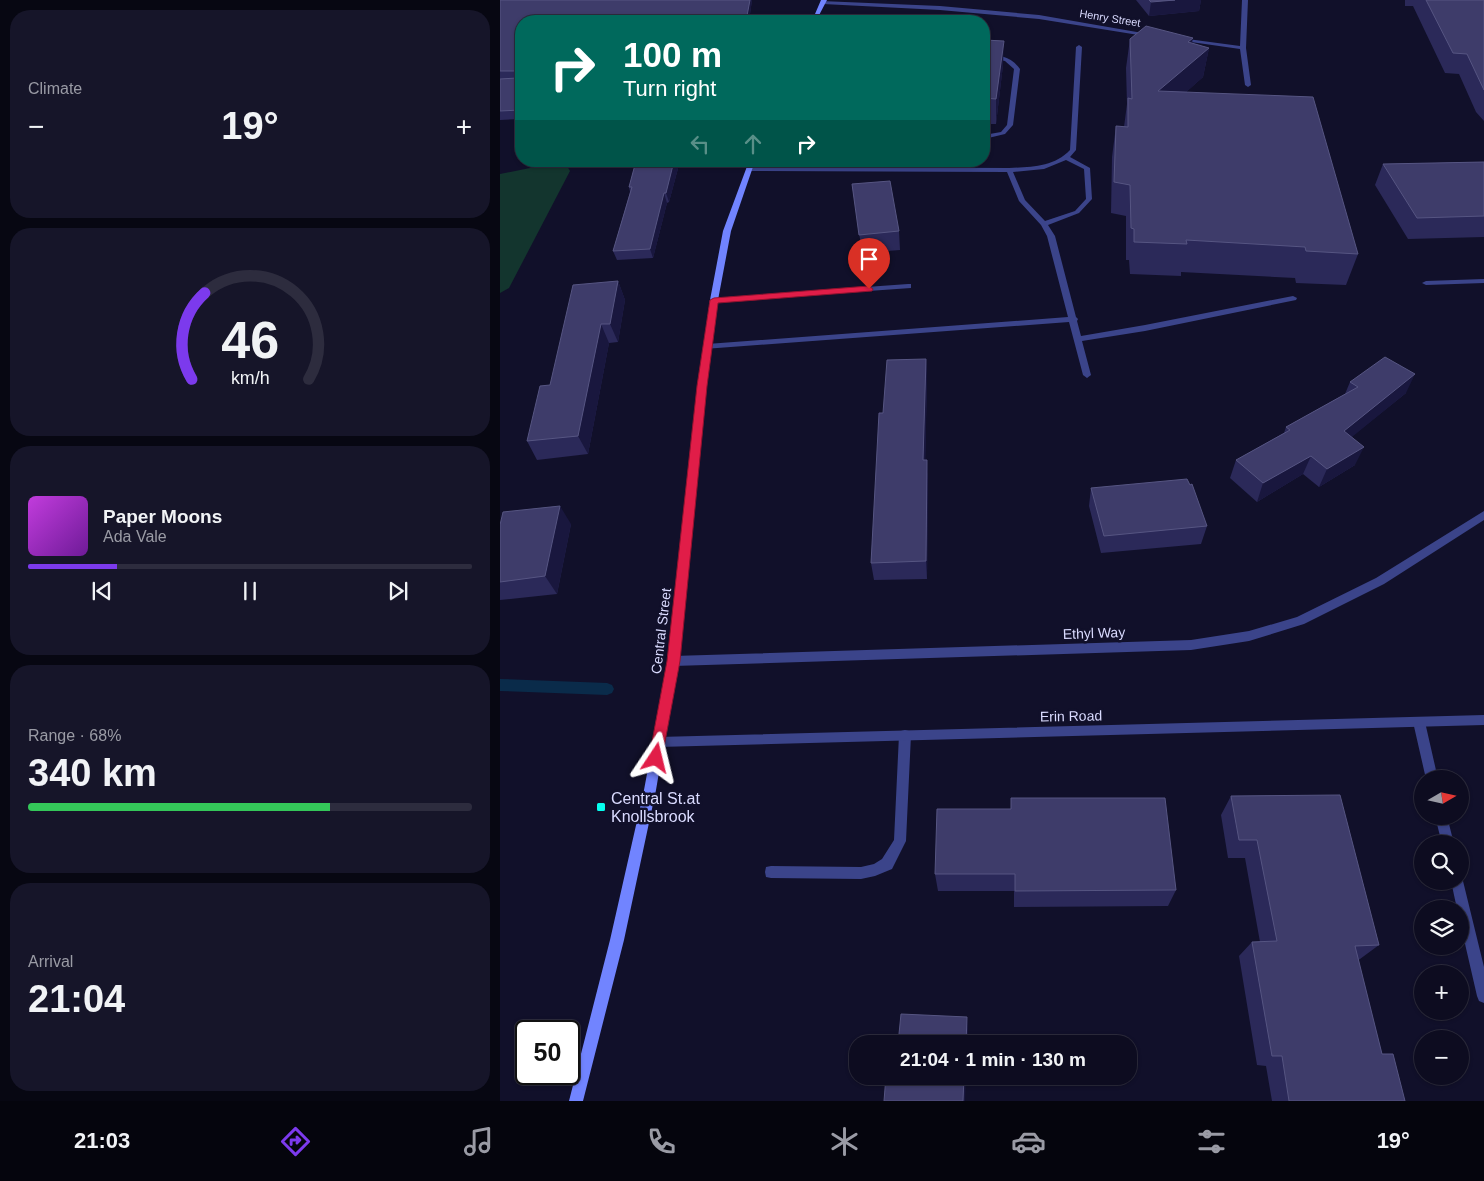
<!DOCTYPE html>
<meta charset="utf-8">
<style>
:root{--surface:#0d0c20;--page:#161529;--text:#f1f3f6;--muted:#9a9ba5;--line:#2d2c3e;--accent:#7c3aed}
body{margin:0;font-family:Arial,sans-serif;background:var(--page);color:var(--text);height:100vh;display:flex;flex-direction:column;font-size:19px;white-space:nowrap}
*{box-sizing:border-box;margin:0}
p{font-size:16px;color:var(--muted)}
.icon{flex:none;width:28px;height:28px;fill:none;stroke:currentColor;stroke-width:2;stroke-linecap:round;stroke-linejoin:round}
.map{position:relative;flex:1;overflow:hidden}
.drawer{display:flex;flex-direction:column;gap:10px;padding:10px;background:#070712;width:500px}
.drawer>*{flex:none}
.banner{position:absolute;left:15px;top:15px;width:475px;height:152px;border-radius:20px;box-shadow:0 1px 4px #0004,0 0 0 1px var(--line);background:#00695c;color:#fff;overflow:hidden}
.needle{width:32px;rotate:81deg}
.fabs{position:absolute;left:914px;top:770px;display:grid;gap:10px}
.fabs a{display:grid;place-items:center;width:55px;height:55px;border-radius:50%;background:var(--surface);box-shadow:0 1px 4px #0004,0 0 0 1px var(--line);font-size:25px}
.speed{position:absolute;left:15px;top:1020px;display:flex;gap:10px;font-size:25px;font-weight:700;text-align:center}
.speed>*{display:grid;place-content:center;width:65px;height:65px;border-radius:50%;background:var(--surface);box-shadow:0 1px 4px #0004,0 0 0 1px var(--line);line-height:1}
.speed .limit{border:2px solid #111;border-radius:8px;background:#fff;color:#111}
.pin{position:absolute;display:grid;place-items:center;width:42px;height:42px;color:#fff;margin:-51px -21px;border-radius:50% 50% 50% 0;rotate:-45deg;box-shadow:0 0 5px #0007}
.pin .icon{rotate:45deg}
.me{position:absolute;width:55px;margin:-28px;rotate:10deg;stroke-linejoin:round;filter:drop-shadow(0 0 4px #0008)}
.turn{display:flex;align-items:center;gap:18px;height:105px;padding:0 25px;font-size:22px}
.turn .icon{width:65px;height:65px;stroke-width:2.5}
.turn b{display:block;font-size:35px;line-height:42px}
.lanes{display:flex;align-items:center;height:48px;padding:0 25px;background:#0003;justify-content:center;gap:25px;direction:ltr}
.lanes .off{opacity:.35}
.big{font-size:38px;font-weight:600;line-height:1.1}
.drawer .card{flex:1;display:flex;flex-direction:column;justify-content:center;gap:8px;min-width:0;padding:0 18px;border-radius:20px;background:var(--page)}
.drawer .dial{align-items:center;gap:0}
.dial svg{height:130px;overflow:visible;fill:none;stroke:var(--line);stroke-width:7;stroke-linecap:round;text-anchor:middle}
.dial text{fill:var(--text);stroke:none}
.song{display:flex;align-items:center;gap:15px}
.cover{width:60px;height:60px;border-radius:8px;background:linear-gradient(135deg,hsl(290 70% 55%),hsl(280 70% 35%))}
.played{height:5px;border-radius:2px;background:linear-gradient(90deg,var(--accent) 20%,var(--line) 20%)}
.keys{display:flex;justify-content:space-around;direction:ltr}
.heat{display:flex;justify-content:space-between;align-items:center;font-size:28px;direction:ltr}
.charge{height:8px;border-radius:4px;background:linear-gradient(90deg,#34c759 68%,var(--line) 0)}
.trip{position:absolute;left:349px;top:1035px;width:288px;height:50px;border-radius:20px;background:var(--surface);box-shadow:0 1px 4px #0004,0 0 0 1px var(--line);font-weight:600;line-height:50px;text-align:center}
.tabs{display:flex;height:80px;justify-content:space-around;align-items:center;background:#05050d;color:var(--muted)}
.tabs .icon{width:35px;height:35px}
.tabs .active{color:var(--accent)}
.tabs b{font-size:22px;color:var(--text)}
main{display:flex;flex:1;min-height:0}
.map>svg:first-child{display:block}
.green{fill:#13352e}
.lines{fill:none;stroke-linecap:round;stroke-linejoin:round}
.stream{fill:#0a2b4a;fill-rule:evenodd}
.service{fill:#3b448a;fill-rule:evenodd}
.minor{fill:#3b448a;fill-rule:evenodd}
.secondary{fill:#7184ff;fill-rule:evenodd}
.wall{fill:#2b2959}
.shaded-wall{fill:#19173e}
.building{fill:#3e3c6a;stroke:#565582}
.route{fill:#e11d48;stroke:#92132f}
.poi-dot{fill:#06fff0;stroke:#11102a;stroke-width:2}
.labels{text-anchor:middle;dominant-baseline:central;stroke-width:5;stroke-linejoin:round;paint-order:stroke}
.far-street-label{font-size:11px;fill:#dadbff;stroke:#11102a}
.street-label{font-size:14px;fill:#dadbff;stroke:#11102a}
.near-poi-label{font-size:16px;fill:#dadbff;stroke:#11102a;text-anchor:start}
</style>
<main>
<section class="drawer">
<div class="card"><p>Climate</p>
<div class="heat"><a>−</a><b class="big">19°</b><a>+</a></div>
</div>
<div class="card dial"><svg viewBox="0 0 100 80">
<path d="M14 69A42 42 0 1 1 86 69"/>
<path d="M14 69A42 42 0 0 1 22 16" stroke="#7c3aed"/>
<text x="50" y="56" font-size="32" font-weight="700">46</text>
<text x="50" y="72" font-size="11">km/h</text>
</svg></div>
<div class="card">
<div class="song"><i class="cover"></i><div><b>Paper Moons</b><p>Ada Vale</p></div></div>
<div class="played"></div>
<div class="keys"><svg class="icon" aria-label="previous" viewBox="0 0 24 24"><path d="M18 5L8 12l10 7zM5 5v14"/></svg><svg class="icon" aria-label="pause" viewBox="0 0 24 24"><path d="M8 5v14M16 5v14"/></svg><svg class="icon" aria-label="next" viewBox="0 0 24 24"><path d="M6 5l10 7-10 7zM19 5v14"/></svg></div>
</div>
<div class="card"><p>Range · 68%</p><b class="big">340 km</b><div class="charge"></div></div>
<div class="card"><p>Arrival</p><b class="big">21:04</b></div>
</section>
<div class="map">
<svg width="984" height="1101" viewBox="0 0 984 1101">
<rect width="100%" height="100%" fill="#11102a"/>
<path class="green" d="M 64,161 L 70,171 L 9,288 L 0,293 L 0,174 Z"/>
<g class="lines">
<path class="stream" d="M 0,679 L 107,683 L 112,685 L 114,689 L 112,693 L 107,695 L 0,691 Z"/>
<path class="service" d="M 579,45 L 582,47 L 576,150 L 570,157 L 590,168 L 592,199 L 579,213 L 548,225 L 555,236 L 576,317 L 578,319 L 577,321 L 581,336 L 645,325 L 793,296 L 797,298 L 796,300 L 645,331 L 582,341 L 591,375 L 587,378 L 583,375 L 569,322 L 204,349 L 204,345 L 207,344 L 568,317 L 547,236 L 541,225 L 519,201 L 507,172 L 249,171 L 246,169 L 249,167 L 509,168 C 531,167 554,167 570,150 L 576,47 ZM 566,160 L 584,169 L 586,199 L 575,211 L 545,221 L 525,200 L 513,172 L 544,169 Z
M 484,53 C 498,55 511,56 520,69 L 513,125 L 505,134 L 484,139 L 484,135 L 501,132 L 507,125 L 514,69 L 505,61 L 484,57 Z
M 984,279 L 984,283 L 926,285 L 922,283 L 926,281 Z
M 408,284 L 411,284 L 411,288 L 214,302 L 210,300 L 214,298 Z
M 919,717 L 923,718 L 925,722 L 938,779 L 926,779 L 913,722 L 915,718 Z
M 405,730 L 409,731 L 411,735 L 406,841 L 392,869 L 375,876 L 361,879 L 271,878 L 266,877 L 265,872 L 266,867 L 271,866 L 361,867 L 374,864 L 382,859 L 394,840 L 399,735 L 401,731 Z
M 935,816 L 947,816 L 954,844 L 942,844 Z
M 960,876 L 963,881 L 984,967 L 984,1003 L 979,1001 L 977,996 L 960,922 L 960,909 L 957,909 L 951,881 L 960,881 Z"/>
<path class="minor" d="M 742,0 L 748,0 L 746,48 L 751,85 L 748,87 L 745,85 L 740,49 L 677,40 L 680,38 L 740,46 Z
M 321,1 L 440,6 L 539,15 L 654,35 L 651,37 L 539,19 L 440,10 L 323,4 Z
M 984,511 L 984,520 L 884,584 L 804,624 L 749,641 L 691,650 L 173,666 L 169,664 L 168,661 L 169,658 L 173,656 L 691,640 L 749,631 L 797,617 L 876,578 Z
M 984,715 L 984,725 L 158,747 L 154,746 L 152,742 L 154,738 L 158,737 Z"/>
<path class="secondary" d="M 321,0 L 327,0 L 316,21 L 312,21 Z
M 249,161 L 255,161 L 231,231 L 218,300 L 206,386 L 178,661 L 156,790 L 124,940 L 83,1101 L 69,1101 L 110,940 L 144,790 L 168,661 L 198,386 L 210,300 L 223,231 Z"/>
</g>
<path class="wall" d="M 0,0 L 252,0 L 249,21 L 21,21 L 21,119 L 0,120 Z
M 636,0 L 701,0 L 699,11 L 649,16 Z
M 905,0 L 984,0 L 984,121 L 976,112 L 959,74 L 945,73 L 913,6 L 905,6 Z
M 630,39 L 692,43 L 709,48 L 703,77 L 686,92 L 858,254 L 846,285 L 796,283 L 795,278 L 681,272 L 681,276 L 630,274 L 629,260 L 626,260 L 626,216 L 611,213 L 612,157 L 616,126 L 624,127 L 627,104 L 626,68 Z
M 484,40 L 503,65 L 496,124 L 484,124 Z
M 136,161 L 180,161 L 169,202 L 167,203 L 153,258 L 117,260 L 113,251 L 130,192 L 129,187 Z
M 984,162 L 984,237 L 908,239 L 875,185 L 883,164 Z
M 352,184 L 399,231 L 400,250 L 362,253 Z
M 118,281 L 125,300 L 118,342 L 109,343 L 88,454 L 37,460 L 27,441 L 50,385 Z
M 426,359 L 427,378 L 425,460 L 428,479 L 427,579 L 374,580 L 371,563 L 383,413 Z
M 850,382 L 906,393 L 851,437 L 855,465 L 819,487 L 803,474 L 757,502 L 730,478 L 736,460 L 784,433 L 786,427 L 845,394 Z
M 690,485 L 707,526 L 701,544 L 601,553 L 589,506 L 591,488 Z
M 71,524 L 57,594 L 0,600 L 0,525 Z
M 731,796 L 879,945 L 860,959 L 858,960 L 882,1054 L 905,1101 L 772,1101 L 766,1066 L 757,1065 L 739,956 L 752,942 L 760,942 L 745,858 L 728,858 L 721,815 Z
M 511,798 L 676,890 L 668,906 L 514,907 L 514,891 L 438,891 L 435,874 L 511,809 Z"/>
<path class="shaded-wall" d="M 250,0 L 252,0 L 249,21 L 246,21 Z
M 675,0 L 701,0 L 699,11 L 649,16 L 651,2 Z
M 693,38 L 688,65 L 709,48 L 703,77 L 654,121 L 658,91 L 688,42 Z
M 504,41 L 503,65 L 496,124 L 496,99 Z
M 174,161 L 180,161 L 169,202 L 166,193 Z
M 164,193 L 167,203 L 153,258 L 150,249 Z
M 118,281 L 125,300 L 118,342 L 110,324 Z
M 101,324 L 109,343 L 88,454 L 78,436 Z
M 426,359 L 427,378 L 425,479 L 423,460 Z
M 915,374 L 906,393 L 836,450 L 844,431 Z
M 864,447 L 855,465 L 819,487 L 827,469 Z
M 811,456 L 803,474 L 757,502 L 763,483 Z
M 427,460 L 428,479 L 427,579 L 426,561 Z
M 60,506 L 71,524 L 57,594 L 45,576 Z
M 467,1017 L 468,1028 L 468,1044 L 466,1044 Z
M 464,1076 L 466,1076 L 465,1101 L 463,1101 Z"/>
<path class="building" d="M 0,0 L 250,0 L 246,21 L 21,21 L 21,110 L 0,111 L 0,79 L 17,78 L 19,71 L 0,71 Z
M 649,0 L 675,0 L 651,2 Z
M 926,0 L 984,0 L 984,90 L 967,54 L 953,53 Z
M 646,26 L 693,38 L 688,42 L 709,48 L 658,91 L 813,97 L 858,254 L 806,251 L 805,247 L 686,240 L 687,244 L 634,242 L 634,229 L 631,228 L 630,185 L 614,182 L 616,126 L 628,127 L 628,98 L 632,99 L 630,39 Z
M 484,40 L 504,41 L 496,99 L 484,98 Z
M 136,161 L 174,161 L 166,193 L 164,193 L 150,249 L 113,251 L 132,187 L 129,187 Z
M 984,162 L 984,216 L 917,218 L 883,164 Z
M 390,181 L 399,231 L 359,235 L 352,184 Z
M 118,281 L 110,324 L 101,324 L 78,436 L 27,441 L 40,386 L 50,385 L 73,285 Z
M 885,357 L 915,374 L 844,431 L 864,447 L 827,469 L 811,456 L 763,483 L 736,460 L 790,430 L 786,427 L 858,387 L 850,382 Z
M 426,359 L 423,460 L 427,460 L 426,561 L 371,563 L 379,413 L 383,413 L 387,360 Z
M 687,479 L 690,485 L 692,484 L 707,526 L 604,536 L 591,488 Z
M 60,506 L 45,576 L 0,582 L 0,525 L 3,512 Z
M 840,795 L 879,945 L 855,946 L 882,1054 L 893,1054 L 905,1101 L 789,1101 L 782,1056 L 772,1056 L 752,942 L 777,941 L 757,840 L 739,840 L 731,796 Z
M 511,798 L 665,798 L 676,890 L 515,891 L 515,874 L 435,874 L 437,809 L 511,809 Z
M 401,1014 L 467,1017 L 466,1044 L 398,1044 Z
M 386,1076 L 464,1076 L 463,1101 L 384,1101 Z"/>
<path class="route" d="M 369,286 L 373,289 L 372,291 L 218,303 L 207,386 L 180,661 L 162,758 L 160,762 L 156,764 L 151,762 L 149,758 L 167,661 L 197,386 L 210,300 L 214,298 Z"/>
<rect class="poi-dot" x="96" y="802" width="10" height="10" rx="2.5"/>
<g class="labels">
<g class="far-street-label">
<text transform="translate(610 18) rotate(9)">Henry Street</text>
</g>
<g class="street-label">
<text transform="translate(161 631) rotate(-83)">Central Street</text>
<text transform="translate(594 633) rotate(-2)">Ethyl Way</text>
<text transform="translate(571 716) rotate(-1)">Erin Road</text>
</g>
<g class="near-poi-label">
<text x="111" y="798">Central St.at<tspan x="111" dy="18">Knollsbrook</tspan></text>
</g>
</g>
</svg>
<div class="fabs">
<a><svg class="needle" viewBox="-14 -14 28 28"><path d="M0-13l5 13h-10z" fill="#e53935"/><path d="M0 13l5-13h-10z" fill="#9a9ba5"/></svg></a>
<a><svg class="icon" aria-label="search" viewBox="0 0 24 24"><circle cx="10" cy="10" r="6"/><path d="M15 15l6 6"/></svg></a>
<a><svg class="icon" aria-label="layers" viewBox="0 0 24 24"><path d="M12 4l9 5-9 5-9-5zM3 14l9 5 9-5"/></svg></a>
<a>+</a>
<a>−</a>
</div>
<div class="speed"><div class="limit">50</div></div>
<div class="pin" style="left:369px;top:289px;background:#d93025"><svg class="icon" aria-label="arrive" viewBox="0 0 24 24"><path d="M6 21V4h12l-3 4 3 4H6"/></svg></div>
<svg class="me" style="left:156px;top:758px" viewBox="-20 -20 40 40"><path d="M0-17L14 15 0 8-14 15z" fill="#e11d48" stroke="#fff" stroke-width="4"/></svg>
<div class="trip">21:04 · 1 min · 130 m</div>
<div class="banner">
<div class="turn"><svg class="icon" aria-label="right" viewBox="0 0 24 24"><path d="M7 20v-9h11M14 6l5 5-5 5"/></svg><div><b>100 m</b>Turn right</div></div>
<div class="lanes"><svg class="icon off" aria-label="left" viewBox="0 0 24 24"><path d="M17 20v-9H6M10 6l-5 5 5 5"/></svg><svg class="icon off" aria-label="ahead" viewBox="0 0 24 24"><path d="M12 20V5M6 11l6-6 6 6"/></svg><svg class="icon" aria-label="right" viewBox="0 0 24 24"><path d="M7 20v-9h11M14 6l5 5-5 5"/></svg></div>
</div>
</div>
</main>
<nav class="tabs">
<b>21:03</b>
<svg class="icon active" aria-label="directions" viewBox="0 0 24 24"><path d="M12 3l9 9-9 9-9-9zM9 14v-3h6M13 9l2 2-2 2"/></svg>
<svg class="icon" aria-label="music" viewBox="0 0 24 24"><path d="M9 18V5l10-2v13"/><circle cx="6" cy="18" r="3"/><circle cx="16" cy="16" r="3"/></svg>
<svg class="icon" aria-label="phone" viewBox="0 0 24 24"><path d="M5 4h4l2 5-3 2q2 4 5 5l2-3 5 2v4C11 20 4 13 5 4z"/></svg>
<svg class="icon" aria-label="climate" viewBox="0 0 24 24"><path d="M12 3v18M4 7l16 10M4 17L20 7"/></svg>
<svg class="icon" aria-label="car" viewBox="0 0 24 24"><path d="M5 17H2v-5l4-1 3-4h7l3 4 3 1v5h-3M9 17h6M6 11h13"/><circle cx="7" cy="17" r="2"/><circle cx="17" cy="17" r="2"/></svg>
<svg class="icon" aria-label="filters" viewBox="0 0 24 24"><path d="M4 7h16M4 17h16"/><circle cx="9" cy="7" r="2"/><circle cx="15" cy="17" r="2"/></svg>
<b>19°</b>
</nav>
